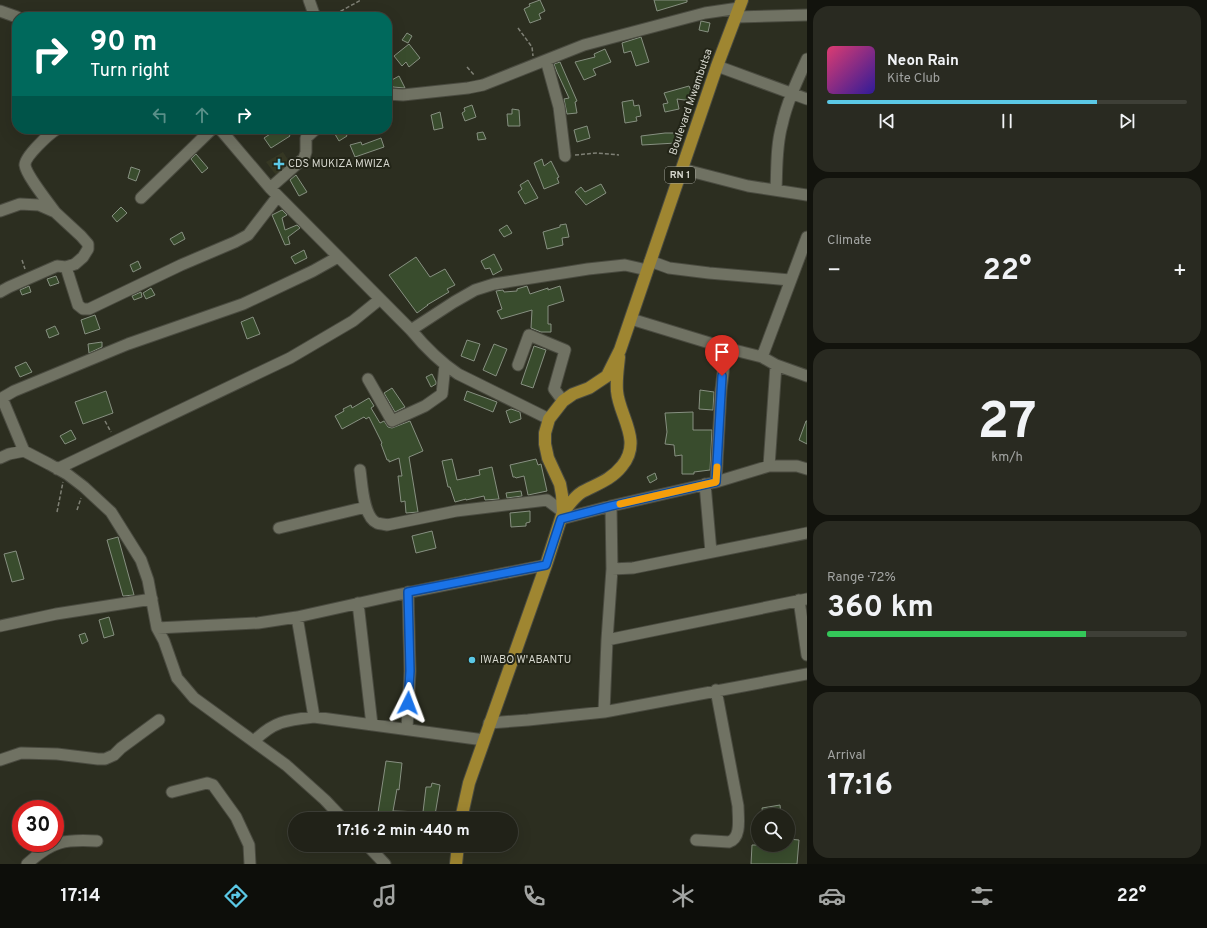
<!DOCTYPE html>
<meta charset="utf-8">
<style>
:root{--surface:#212218;--page:#292a21;--text:#f1f3f6;--muted:#a2a4a2;--line:#3e3f37;--accent:#5bc8e6}
body{margin:0;font-family:Overpass,sans-serif;background:var(--page);color:var(--text);height:100vh;display:flex;flex-direction:column;font-size:15px;white-space:nowrap}
*{box-sizing:border-box;margin:0}
p{font-size:13px;color:var(--muted)}
.icon{flex:none;width:22px;height:22px;fill:none;stroke:currentColor;stroke-width:2;stroke-linecap:round;stroke-linejoin:round}
.map{position:relative;flex:1;overflow:hidden}
.sheet{display:flex;flex-direction:column;gap:6px;padding:6px;background:#12130d;width:400px}
.sheet>*{flex:none}
.top-card{position:absolute;left:12px;top:12px;width:380px;height:122px;border-radius:16px;box-shadow:0 4px 16px #0002,0 0 0 1px var(--line);background:#00695c;color:#fff;overflow:hidden}
.buttons{position:absolute;left:751px;top:808px;display:grid;gap:8px}
.buttons a{display:grid;place-items:center;width:44px;height:44px;border-radius:50%;background:var(--surface);box-shadow:0 4px 16px #0002,0 0 0 1px var(--line);font-size:20px}
.speed{position:absolute;left:12px;top:800px;display:flex;gap:8px;font-size:20px;font-weight:700;text-align:center}
.speed>*{display:grid;place-content:center;width:52px;height:52px;border-radius:50%;background:var(--surface);box-shadow:0 4px 16px #0002,0 0 0 1px var(--line);line-height:1}
.speed .limit{border:6px solid #d22;background:#fff;color:#111}
.pin{position:absolute;display:grid;place-items:center;width:34px;height:34px;color:#fff;margin:-41px -17px;border-radius:50% 50% 50% 0;rotate:-45deg;box-shadow:0 0 4px #0007}
.pin .icon{rotate:45deg}
.me{position:absolute;width:44px;margin:-22px;rotate:3deg;stroke-linejoin:round;filter:drop-shadow(0 0 3px #0008)}
.turn{display:flex;align-items:center;gap:14px;height:84px;padding:0 12px;font-size:18px}
.turn .icon{width:52px;height:52px;stroke-width:2.5}
.turn b{display:block;font-size:28px;line-height:34px}
.lanes{display:flex;align-items:center;height:38px;padding:0 12px;background:#0003;justify-content:center;gap:20px;direction:ltr}
.lanes .off{opacity:.35}
.big{font-size:30px;font-weight:700;line-height:1.1}
.sheet .tile{flex:1;display:flex;flex-direction:column;justify-content:center;gap:6px;min-width:0;padding:0 14px;border-radius:16px;background:var(--page)}
.sheet .dial{align-items:center;gap:0}
.dial b{font-size:52px;line-height:1}
.song{display:flex;align-items:center;gap:12px}
.cover{width:48px;height:48px;border-radius:6px;background:linear-gradient(135deg,hsl(340 70% 55%),hsl(250 70% 35%))}
.played{height:4px;border-radius:2px;background:linear-gradient(90deg,var(--accent) 75%,var(--line) 75%)}
.keys{display:flex;justify-content:space-around;direction:ltr}
.heat{display:flex;justify-content:space-between;align-items:center;font-size:22px;direction:ltr}
.charge{height:6px;border-radius:3px;background:linear-gradient(90deg,#34c759 72%,var(--line) 0)}
.trip{position:absolute;left:288px;top:812px;width:230px;height:40px;border-radius:20px;background:var(--surface);box-shadow:0 4px 16px #0002,0 0 0 1px var(--line);font-weight:700;line-height:40px;text-align:center}
.tab-bar{display:flex;height:64px;justify-content:space-around;align-items:center;background:#0d0e0a;color:var(--muted)}
.tab-bar .icon{width:28px;height:28px}
.tab-bar .on{color:var(--accent)}
.tab-bar b{font-size:18px;color:var(--text)}
main{display:flex;flex:1;min-height:0}
.map>svg:first-child{display:block}
.built{fill:#353723}
.building{fill:#394c2d;stroke:#879081}
.lines{fill:none;stroke-linecap:round;stroke-linejoin:round}
.minor-casing{stroke:#4a4b40;stroke-width:13}
.highway-casing{stroke:#4a4b40;stroke-width:14}
.path{stroke:#7f8075;stroke-width:1.5;stroke-dasharray:4 2;stroke-linecap:butt}
.minor{stroke:#707263;stroke-width:11}
.highway{stroke:#9f8631;stroke-width:12}
.route-casing{stroke:#114b97;stroke-width:10}
.route{stroke:#1a73e8;stroke-width:7}
.slow{stroke:#f59e0b;stroke-width:7}
.poi-dot{fill:#5bc8e6;stroke:#222417;stroke-width:1.5}
.labels{text-anchor:middle;dominant-baseline:central;stroke-width:4;stroke-linejoin:round;paint-order:stroke}
.shield{fill:#222417;stroke:#9fa096;stroke-width:1}
.shield-label{font-size:10px;font-weight:bold;fill:#d4d5cc}
.street-label{font-size:11px;fill:#d4d5cc;stroke:#222417}
.poi-label{font-size:11px;fill:#d4d5cc;stroke:#222417;text-anchor:start}
</style>
<main>
<div class="map">
<svg width="807" height="864" viewBox="0 0 807 864">
<rect width="100%" height="100%" fill="#2c2e20"/>
<path class="built" d="M 283,152 L 292,166 L 276,175 L 266,162 Z"/>
<path class="building" d="M 540,0 L 545,11 L 539,14 L 541,19 L 530,23 L 524,9 L 530,6 L 529,4 Z
M 654,0 L 687,0 L 687,2 L 657,11 Z
M 701,21 L 710,23 L 708,32 L 699,30 Z
M 407,33 L 412,36 L 408,43 L 402,40 Z
M 641,37 L 649,62 L 636,66 L 631,51 L 624,53 L 622,43 Z
M 409,44 L 420,58 L 409,67 L 406,62 L 402,66 L 394,56 Z
M 605,49 L 611,62 L 593,69 L 596,75 L 584,80 L 575,62 L 595,57 L 594,54 Z
M 560,62 L 577,101 L 575,102 L 577,113 L 567,114 L 564,99 L 569,98 L 557,72 L 554,64 Z
M 399,76 L 405,88 L 393,87 L 390,81 Z
M 689,86 L 692,93 L 695,93 L 693,101 L 677,99 L 679,109 L 665,112 L 663,104 L 668,103 L 664,93 Z
M 633,100 L 634,106 L 639,105 L 641,116 L 636,117 L 637,121 L 625,123 L 622,102 Z
M 472,105 L 476,117 L 465,121 L 462,113 L 465,111 L 464,108 Z
M 512,109 L 519,110 L 520,126 L 508,126 L 507,114 L 512,114 Z
M 440,112 L 443,128 L 434,130 L 431,115 Z
M 587,126 L 590,138 L 577,142 L 574,130 Z
M 278,129 L 286,129 L 290,136 L 271,148 L 264,138 Z
M 332,129 L 343,129 L 347,136 L 339,141 Z
M 483,132 L 486,139 L 478,140 L 477,133 Z
M 665,133 L 679,133 L 676,143 L 642,145 L 641,136 Z
M 381,138 L 384,147 L 355,157 L 350,145 L 361,142 L 362,145 Z
M 196,154 L 208,168 L 202,173 L 191,159 Z
M 542,159 L 544,166 L 551,161 L 559,177 L 557,178 L 559,183 L 544,189 L 534,163 Z
M 131,167 L 140,170 L 136,181 L 128,178 Z
M 296,175 L 307,192 L 299,196 L 290,180 Z
M 528,180 L 538,198 L 525,204 L 518,192 L 522,189 L 520,185 Z
M 601,184 L 606,193 L 586,205 L 575,192 L 581,187 L 585,192 Z
M 121,207 L 127,213 L 117,222 L 112,216 Z
M 282,210 L 287,215 L 282,218 L 285,230 L 297,225 L 300,228 L 288,237 L 290,244 L 285,245 L 272,215 Z
M 566,224 L 569,237 L 562,238 L 563,245 L 547,249 L 543,232 L 560,227 L 560,225 Z
M 507,225 L 512,233 L 504,237 L 499,230 Z
M 182,232 L 185,239 L 174,245 L 170,239 Z
M 304,250 L 307,258 L 295,264 L 291,257 Z
M 494,254 L 502,270 L 493,275 L 490,268 L 485,269 L 481,261 Z
M 416,257 L 430,277 L 445,269 L 455,285 L 447,289 L 449,292 L 427,305 L 428,305 L 417,313 L 389,275 Z
M 138,261 L 141,268 L 133,272 L 130,265 Z
M 56,276 L 59,283 L 50,286 L 47,279 Z
M 29,286 L 31,292 L 22,295 L 20,290 Z
M 527,286 L 530,294 L 548,288 L 548,290 L 560,286 L 564,301 L 548,306 L 548,324 L 551,324 L 551,332 L 541,332 L 531,328 L 532,310 L 501,319 L 497,311 L 502,309 L 496,291 L 503,290 L 504,292 L 517,291 L 517,289 Z
M 151,288 L 155,295 L 146,299 L 143,293 Z
M 141,292 L 142,297 L 134,300 L 132,296 Z
M 95,315 L 100,329 L 85,334 L 81,320 Z
M 253,317 L 260,334 L 247,339 L 241,322 Z
M 55,326 L 59,334 L 49,338 L 46,330 Z
M 467,340 L 480,344 L 474,361 L 461,356 Z
M 102,342 L 102,347 L 89,353 L 88,344 Z
M 494,344 L 507,349 L 496,376 L 483,370 Z
M 534,346 L 546,350 L 533,388 L 521,384 Z
M 26,362 L 32,372 L 20,377 L 15,367 Z
M 432,374 L 436,382 L 436,384 L 431,387 L 426,377 Z
M 392,388 L 405,407 L 395,412 L 384,393 Z
M 700,390 L 714,392 L 713,410 L 699,409 Z
M 106,391 L 113,413 L 83,424 L 75,402 Z
M 467,391 L 497,402 L 493,412 L 464,400 Z
M 369,398 L 374,406 L 371,408 L 380,423 L 384,421 L 388,427 L 392,428 L 410,421 L 423,451 L 409,457 L 418,512 L 406,513 L 405,501 L 401,502 L 398,476 L 402,476 L 399,458 L 389,462 L 389,460 L 387,460 L 381,444 L 382,443 L 369,417 L 366,419 L 364,417 L 342,429 L 335,416 L 344,411 L 343,409 L 351,405 L 352,408 Z
M 511,409 L 520,412 L 521,419 L 510,423 L 506,411 Z
M 693,412 L 693,430 L 712,430 L 710,470 L 694,472 L 694,474 L 682,474 L 682,455 L 675,456 L 674,445 L 665,444 L 667,432 L 665,413 Z
M 806,421 L 807,421 L 807,444 L 799,440 Z
M 71,430 L 76,439 L 65,444 L 60,436 Z
M 452,459 L 457,480 L 480,475 L 479,470 L 492,467 L 499,499 L 485,500 L 484,496 L 466,500 L 466,499 L 455,502 L 450,487 L 448,487 L 442,461 Z
M 536,459 L 538,465 L 541,464 L 547,491 L 528,495 L 524,476 L 516,478 L 515,477 L 513,477 L 510,465 Z
M 655,473 L 657,479 L 650,483 L 647,477 Z
M 521,491 L 522,496 L 507,498 L 506,493 Z
M 530,511 L 530,522 L 526,523 L 526,526 L 511,527 L 510,513 Z
M 432,531 L 436,548 L 416,553 L 412,536 Z
M 118,537 L 134,595 L 123,596 L 107,540 Z
M 16,551 L 24,579 L 12,582 L 4,554 Z
M 109,617 L 114,635 L 104,638 L 99,620 Z
M 85,633 L 88,641 L 82,644 L 79,635 Z
M 386,761 L 402,763 L 399,790 L 397,789 L 393,811 L 423,812 L 426,787 L 431,787 L 432,783 L 440,785 L 435,815 L 425,815 L 425,819 L 377,819 Z
M 780,805 L 781,815 L 763,815 L 762,808 Z
M 788,839 L 799,840 L 797,864 L 751,864 L 752,845 L 788,845 Z"/>
<g class="lines">
<defs>
<path id="minor" d="M 309,0 L 315,17
M 0,11 L 17,17
M 736,17 L 807,15
M 546,60 L 559,107 L 565,156
M 717,66 L 807,99
M 387,94 L 403,95 L 468,88 L 483,85 L 584,45 L 705,13 L 739,8
M 220,129 L 270,188 L 411,330 C 425,347 440,362 458,374 L 549,419
M 682,169 L 748,186 L 807,195
M 270,188 L 304,158 L 306,152 L 306,138 L 316,129
M 776,190 C 777,169 776,146 782,125 C 787,102 797,81 807,59
M 141,198 L 212,129
M 0,211 L 20,204 L 39,205 L 55,212 L 81,236 L 88,244 L 88,249 L 83,257 L 75,264 L 66,267
M 55,212 C 48,202 26,175 25,165 C 25,156 49,134 57,129
M 650,261 L 669,268 L 709,273 L 790,280
M 0,292 L 9,287 L 57,266 L 66,267 L 78,305 L 83,309 L 89,309 L 181,265 L 235,242 L 248,235 L 278,196
M 631,319 L 726,348 L 762,357 L 776,365 L 807,376
M 411,330 L 454,302 L 475,290 L 494,284 L 588,269 L 625,265 L 647,270
M 762,357 L 807,237
M 518,365 L 529,335 L 565,350 L 554,389 L 563,401
M 368,379 L 392,421 L 425,406 L 442,394 L 445,365
M 24,451 L 2,398 L 14,391 L 128,344 L 243,304 L 313,271 L 338,257
M 0,458 L 9,454 L 24,451 L 49,464 L 67,474 L 84,487 L 111,512 L 141,560 L 148,580 L 157,628 L 164,641 L 177,678 L 194,698 L 286,765 L 325,800 L 343,819
M 769,466 L 776,365
M 57,469 L 290,358 L 353,321 L 379,300
M 360,470 C 362,483 363,517 377,523 C 380,524 384,524 387,525 L 456,511 L 547,500 L 563,512
M 716,482 L 721,390 L 726,348
M 705,484 L 711,552
M 561,519 L 611,506 L 716,482 L 769,466 L 797,466 L 807,469
M 279,528 L 366,507
M 612,569 L 633,568 L 807,533
M 799,600 L 807,655
M 358,603 L 372,725
M 297,617 L 314,717
M 0,626 L 56,614 L 152,599
M 157,628 L 258,623 L 297,617 L 396,595 L 546,565
M 607,640 L 807,599
M 604,712 L 607,640 L 612,569 L 611,506
M 489,723 L 528,720 L 604,712 L 807,674
M 407,729 L 410,671 L 408,592
M 254,741 C 274,721 287,720 314,717 L 484,740
M 0,760 L 21,753 L 57,754 L 98,759 L 105,759 L 114,755 L 121,748 L 159,720
M 172,792 L 207,783 L 213,785 L 236,817 L 249,845 L 250,864
M 696,840 L 729,842 C 742,838 738,817 738,806 L 716,690
M 367,845 L 385,864
M 27,864 C 52,841 65,839 97,841"/>
<path id="highway" d="M 563,512 C 569,505 574,497 582,492 C 597,484 611,480 622,466 C 643,441 619,416 617,391 C 616,379 618,368 619,357
M 461,819 L 469,783 L 546,565 L 563,512 L 562,495 L 560,484 L 548,458 L 545,444 L 545,433 L 549,419 L 563,401 L 573,394 L 589,388 L 607,376 L 620,350 L 717,66 L 742,0
M 456,864 L 458,845"/>
</defs>
<use href="#minor" class="minor-casing"/>
<use href="#highway" class="highway-casing"/>
<path class="path" d="M 330,17 L 361,0
M 518,28 L 532,47 L 533,56
M 467,67 L 475,76
M 575,155 L 597,153 L 619,155
M 22,260 L 25,269
M 105,421 L 111,432
M 77,510 L 81,498
M 57,512 L 63,482"/>
<use href="#minor" class="minor"/>
<use href="#highway" class="highway"/>
</g>
<g class="lines">
<defs>
<path id="route" d="M 408,703 L 410,671 L 408,592 L 546,565 L 561,519 L 611,506 L 716,482 L 722,376"/>
</defs>
<use href="#route" class="route-casing"/>
<use href="#route" class="route"/>
<path class="slow" d="M 620,504 L 716,482 L 717,467"/>
</g>
<g class="poi-dot">
<path d="M277 158h4v4h4v4h-4v4h-4v-4h-4v-4h4z"/>
<circle cx="472" cy="660" r="4"/>
</g>
<g class="labels">
<rect class="shield" x="665" y="167" width="30" height="16" rx="3"/>
<g class="shield-label">
<text x="680" y="175">RN 1</text>
</g>
<g class="street-label">
<text transform="translate(691 102) rotate(-71)">Boulevard Mwambutsa</text>
</g>
<g class="poi-label">
<text x="288" y="164">CDS MUKIZA MWIZA</text>
<text x="480" y="660">IWABO W'ABANTU</text>
</g>
</g>
</svg>
<div class="buttons">
<a><svg class="icon" aria-label="search" viewBox="0 0 24 24"><circle cx="10" cy="10" r="6"/><path d="M15 15l6 6"/></svg></a>
</div>
<div class="speed"><div class="limit">30</div></div>
<div class="pin" style="left:722px;top:376px;background:#d93025"><svg class="icon" aria-label="arrive" viewBox="0 0 24 24"><path d="M6 21V4h12l-3 4 3 4H6"/></svg></div>
<svg class="me" style="left:408px;top:703px" viewBox="-20 -20 40 40"><path d="M0-17L14 15 0 8-14 15z" fill="#1a73e8" stroke="#fff" stroke-width="4"/></svg>
<div class="trip">17:16 · 2 min · 440 m</div>
<div class="top-card">
<div class="turn"><svg class="icon" aria-label="right" viewBox="0 0 24 24"><path d="M7 20v-9h11M14 6l5 5-5 5"/></svg><div><b>90 m</b>Turn right</div></div>
<div class="lanes"><svg class="icon off" aria-label="left" viewBox="0 0 24 24"><path d="M17 20v-9H6M10 6l-5 5 5 5"/></svg><svg class="icon off" aria-label="ahead" viewBox="0 0 24 24"><path d="M12 20V5M6 11l6-6 6 6"/></svg><svg class="icon" aria-label="right" viewBox="0 0 24 24"><path d="M7 20v-9h11M14 6l5 5-5 5"/></svg></div>
</div>
</div>
<section class="sheet">
<div class="tile">
<div class="song"><i class="cover"></i><div><b>Neon Rain</b><p>Kite Club</p></div></div>
<div class="played"></div>
<div class="keys"><svg class="icon" aria-label="previous" viewBox="0 0 24 24"><path d="M18 5L8 12l10 7zM5 5v14"/></svg><svg class="icon" aria-label="pause" viewBox="0 0 24 24"><path d="M8 5v14M16 5v14"/></svg><svg class="icon" aria-label="next" viewBox="0 0 24 24"><path d="M6 5l10 7-10 7zM19 5v14"/></svg></div>
</div>
<div class="tile"><p>Climate</p>
<div class="heat"><a>−</a><b class="big">22°</b><a>+</a></div>
</div>
<div class="tile dial"><b>27</b><p>km/h</p></div>
<div class="tile"><p>Range · 72%</p><b class="big">360 km</b><div class="charge"></div></div>
<div class="tile"><p>Arrival</p><b class="big">17:16</b></div>
</section>
</main>
<nav class="tab-bar">
<b>17:14</b>
<svg class="icon on" aria-label="directions" viewBox="0 0 24 24"><path d="M12 3l9 9-9 9-9-9zM9 14v-3h6M13 9l2 2-2 2"/></svg>
<svg class="icon" aria-label="music" viewBox="0 0 24 24"><path d="M9 18V5l10-2v13"/><circle cx="6" cy="18" r="3"/><circle cx="16" cy="16" r="3"/></svg>
<svg class="icon" aria-label="phone" viewBox="0 0 24 24"><path d="M5 4h4l2 5-3 2q2 4 5 5l2-3 5 2v4C11 20 4 13 5 4z"/></svg>
<svg class="icon" aria-label="climate" viewBox="0 0 24 24"><path d="M12 3v18M4 7l16 10M4 17L20 7"/></svg>
<svg class="icon" aria-label="car" viewBox="0 0 24 24"><path d="M5 17H2v-5l4-1 3-4h7l3 4 3 1v5h-3M9 17h6M6 11h13"/><circle cx="7" cy="17" r="2"/><circle cx="17" cy="17" r="2"/></svg>
<svg class="icon" aria-label="filters" viewBox="0 0 24 24"><path d="M4 7h16M4 17h16"/><circle cx="9" cy="7" r="2"/><circle cx="15" cy="17" r="2"/></svg>
<b>22°</b>
</nav>
